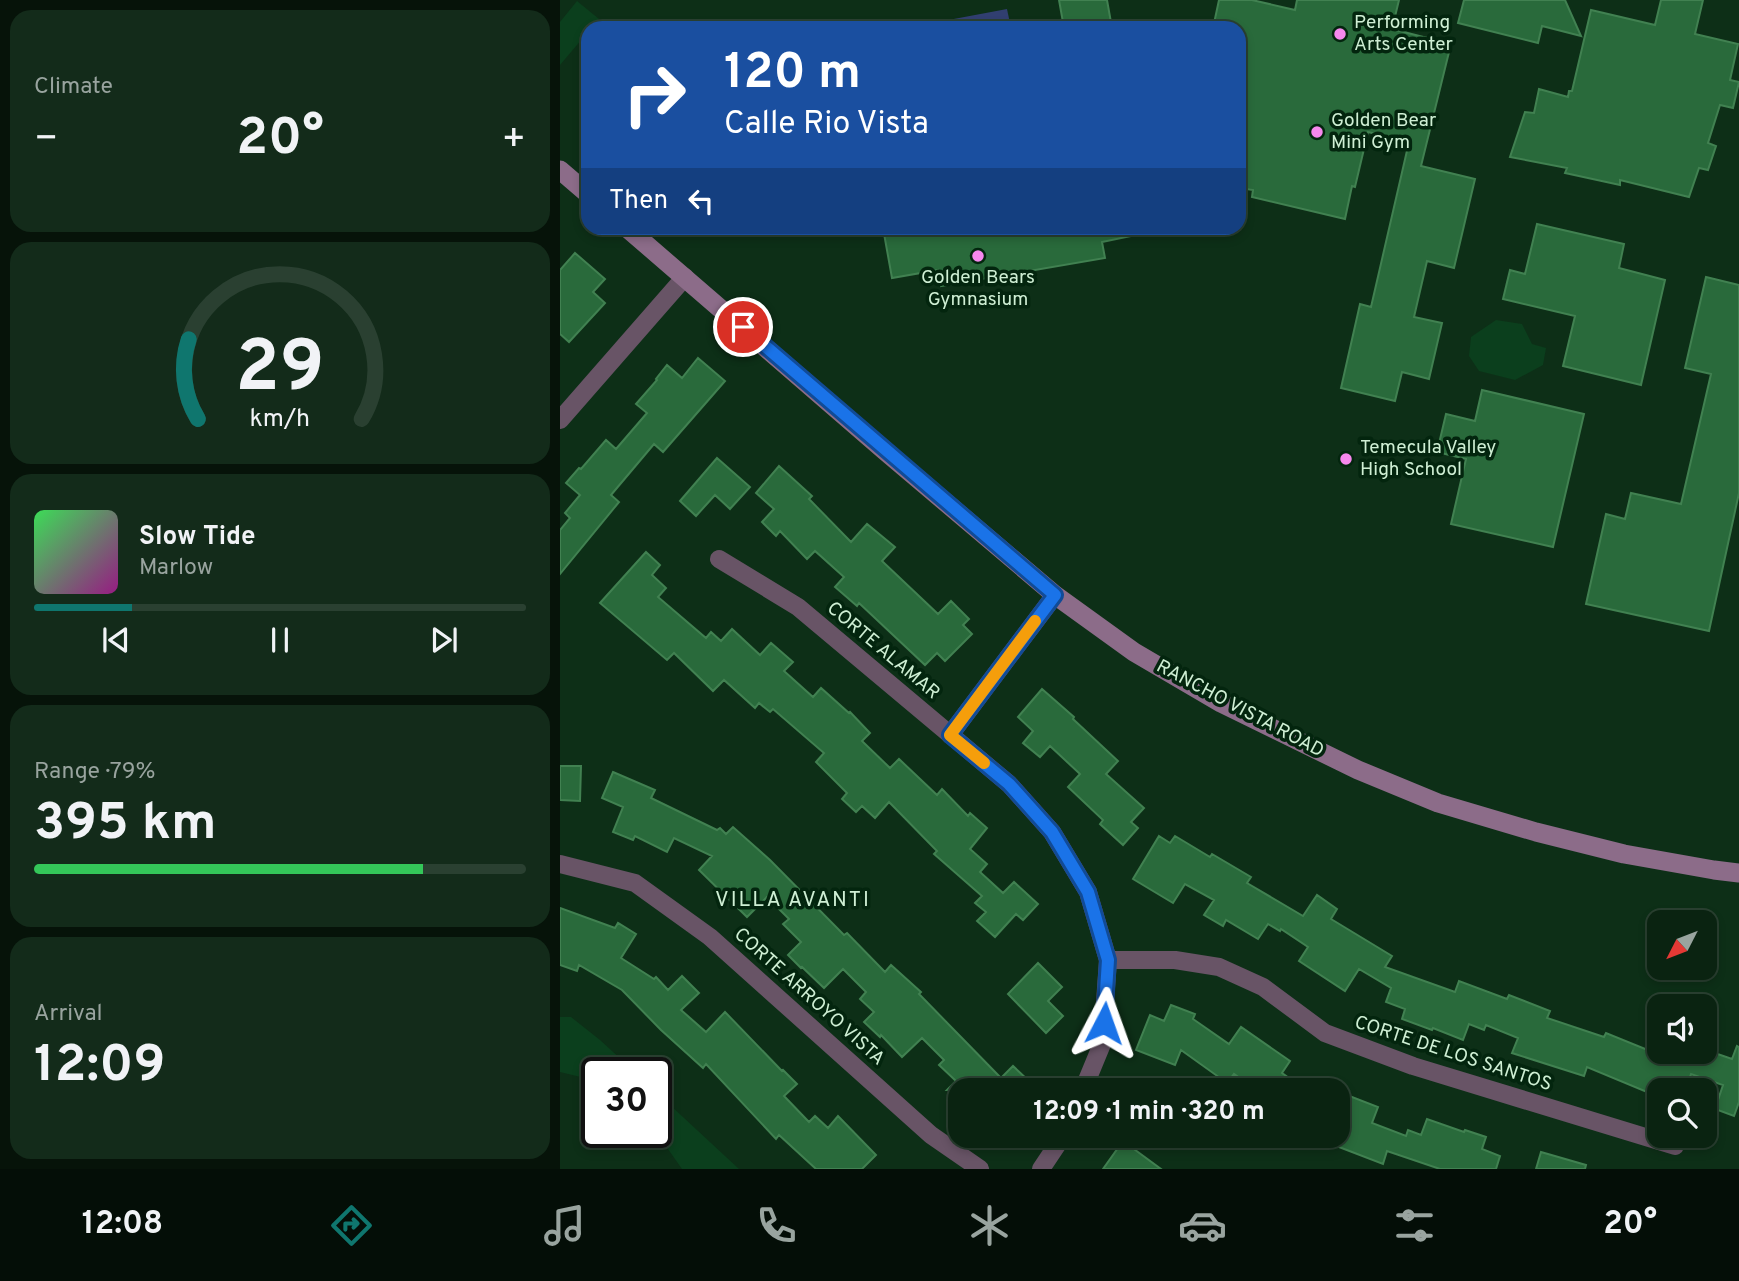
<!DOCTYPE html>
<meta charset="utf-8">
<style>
:root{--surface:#0a2311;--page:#132b1a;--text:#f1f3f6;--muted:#99a49f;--line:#2a4031;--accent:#0f766e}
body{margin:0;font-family:Overpass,sans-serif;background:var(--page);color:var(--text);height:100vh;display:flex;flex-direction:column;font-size:26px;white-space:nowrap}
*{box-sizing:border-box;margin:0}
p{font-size:23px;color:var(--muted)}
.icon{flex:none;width:38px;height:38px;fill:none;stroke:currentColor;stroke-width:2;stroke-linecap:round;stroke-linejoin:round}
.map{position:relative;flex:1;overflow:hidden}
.drawer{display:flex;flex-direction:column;gap:10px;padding:10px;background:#061309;width:560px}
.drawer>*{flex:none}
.banner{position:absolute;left:21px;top:21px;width:665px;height:214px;border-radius:21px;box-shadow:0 4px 10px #0003,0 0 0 2px var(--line);background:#1a4fa0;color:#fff;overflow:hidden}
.needle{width:46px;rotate:228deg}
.controls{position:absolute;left:1087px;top:910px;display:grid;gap:14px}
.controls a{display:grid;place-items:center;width:70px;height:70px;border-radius:14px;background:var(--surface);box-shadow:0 4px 10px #0003,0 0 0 2px var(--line);font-size:35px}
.speed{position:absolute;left:21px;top:1057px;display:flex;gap:14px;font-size:35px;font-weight:700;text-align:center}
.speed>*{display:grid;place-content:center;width:91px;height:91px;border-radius:50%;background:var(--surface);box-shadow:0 4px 10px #0003,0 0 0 2px var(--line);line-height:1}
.speed .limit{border:4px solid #111;border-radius:10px;background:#fff;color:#111}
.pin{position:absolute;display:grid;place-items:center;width:60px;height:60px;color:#fff;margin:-30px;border:4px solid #fff;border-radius:50%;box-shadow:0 2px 7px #0007}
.me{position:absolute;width:77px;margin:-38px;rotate:4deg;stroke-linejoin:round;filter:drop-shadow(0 0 5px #0008)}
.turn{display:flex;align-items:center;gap:24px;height:147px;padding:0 28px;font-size:32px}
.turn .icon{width:91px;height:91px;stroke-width:2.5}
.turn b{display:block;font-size:49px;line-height:60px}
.then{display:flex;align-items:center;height:66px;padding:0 28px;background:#0003;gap:14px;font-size:26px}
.big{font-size:52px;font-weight:700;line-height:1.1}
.drawer .card{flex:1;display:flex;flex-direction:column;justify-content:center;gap:10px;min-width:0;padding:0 24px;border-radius:21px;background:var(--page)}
.drawer .dial{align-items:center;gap:0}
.dial svg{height:182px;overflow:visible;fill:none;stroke:var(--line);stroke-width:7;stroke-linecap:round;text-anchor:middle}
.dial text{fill:var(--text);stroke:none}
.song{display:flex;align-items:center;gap:21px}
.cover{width:84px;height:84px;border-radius:10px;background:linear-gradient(135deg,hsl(130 70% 55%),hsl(310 70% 35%))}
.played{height:7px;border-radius:4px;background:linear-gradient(90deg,var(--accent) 20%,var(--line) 20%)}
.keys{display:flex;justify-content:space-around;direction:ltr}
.heat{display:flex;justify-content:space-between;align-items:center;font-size:38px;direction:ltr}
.charge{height:10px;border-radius:5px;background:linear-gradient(90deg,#34c759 79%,var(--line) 0)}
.trip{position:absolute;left:388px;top:1078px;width:402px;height:70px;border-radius:21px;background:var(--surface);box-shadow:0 4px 10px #0003,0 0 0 2px var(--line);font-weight:700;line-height:70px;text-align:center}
.tabs{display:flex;height:112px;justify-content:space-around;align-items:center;background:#040e07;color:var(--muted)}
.tabs .icon{width:49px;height:49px}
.tabs .on{color:var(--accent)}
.tabs b{font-size:32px;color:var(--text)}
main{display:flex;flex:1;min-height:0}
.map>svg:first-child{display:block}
.green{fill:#0b3f1d}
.water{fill:#313f70}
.building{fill:#296a3b;stroke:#418151;stroke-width:2}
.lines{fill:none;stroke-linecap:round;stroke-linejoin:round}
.minor{stroke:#685466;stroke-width:18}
.secondary{stroke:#8c6c89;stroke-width:19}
.route-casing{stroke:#114b97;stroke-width:18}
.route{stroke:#1a73e8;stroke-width:12}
.slow{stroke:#f59e0b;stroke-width:12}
.poi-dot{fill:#f688ed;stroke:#03250e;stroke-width:2.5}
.labels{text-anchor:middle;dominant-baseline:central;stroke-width:7;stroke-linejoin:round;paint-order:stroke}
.poi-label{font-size:19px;fill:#cfefd4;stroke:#03250e;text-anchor:start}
.street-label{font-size:19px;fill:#cfefd4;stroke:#03250e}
.neighbourhood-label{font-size:21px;letter-spacing:2px;fill:#cfefd4;stroke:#03250e}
</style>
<main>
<section class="drawer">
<div class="card"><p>Climate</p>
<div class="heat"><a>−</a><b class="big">20°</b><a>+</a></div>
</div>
<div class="card dial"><svg viewBox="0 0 100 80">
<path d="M14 69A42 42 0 1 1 86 69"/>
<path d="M14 69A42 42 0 0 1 10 34" stroke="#0f766e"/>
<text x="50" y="56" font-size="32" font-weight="700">29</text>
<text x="50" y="72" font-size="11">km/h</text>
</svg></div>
<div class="card">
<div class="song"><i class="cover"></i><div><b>Slow Tide</b><p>Marlow</p></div></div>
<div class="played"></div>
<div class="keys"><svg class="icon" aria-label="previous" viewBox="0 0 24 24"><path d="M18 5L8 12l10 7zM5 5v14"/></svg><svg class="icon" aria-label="pause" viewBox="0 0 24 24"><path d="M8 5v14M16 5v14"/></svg><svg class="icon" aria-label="next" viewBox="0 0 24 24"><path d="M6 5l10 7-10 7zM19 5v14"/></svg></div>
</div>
<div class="card"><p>Range · 79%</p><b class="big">395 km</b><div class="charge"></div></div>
<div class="card"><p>Arrival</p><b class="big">12:09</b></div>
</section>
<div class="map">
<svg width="1179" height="1169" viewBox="0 0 1179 1169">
<rect width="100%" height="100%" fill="#0d2f17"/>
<path class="green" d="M 17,1 L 39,19 L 32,28 L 28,28 L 28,32 L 0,65 L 0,22 Z
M 936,320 L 962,324 L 972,344 L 986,348 L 983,365 L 955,380 L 919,371 L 909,356 L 911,337 Z
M 0,1017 L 11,1017 L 40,1040 L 76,1073 L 37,1073 L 37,1081 L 0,1072 Z
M 96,1092 L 179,1169 L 122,1169 L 96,1132 Z"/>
<path class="water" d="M 447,9 L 451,28 L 385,28 L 383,21 Z"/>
<path class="building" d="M 499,0 L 547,0 L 552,28 L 504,28 Z
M 659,0 L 692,0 L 735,10 L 737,0 L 839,0 L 832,29 L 891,44 L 861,166 L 915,179 L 894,268 L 867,261 L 854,317 L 882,323 L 869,379 L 842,372 L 835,401 L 781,388 L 800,304 L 811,307 L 849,142 L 808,132 L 795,187 L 792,186 L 785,219 L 692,197 L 693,190 L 679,188 L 679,28 L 653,28 Z
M 904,0 L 1005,0 L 1021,36 L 982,26 L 978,43 L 898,23 Z
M 1101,0 L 1143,0 L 1135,34 L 1178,44 L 1170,80 L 1179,82 L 1173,108 L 1160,105 L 1148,143 L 1156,146 L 1148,170 L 1139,168 L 1129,197 L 1060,180 L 1060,185 L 1005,173 L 1007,168 L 950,157 L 965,112 L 974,113 L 979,89 L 1008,97 L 1009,91 L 1012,91 L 1031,10 L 1095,25 Z
M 977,224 L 1064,244 L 1059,268 L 1105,280 L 1081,385 L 1003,366 L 1015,316 L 943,299 L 950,270 L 965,274 Z
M 323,228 L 575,228 L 576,235 L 542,242 L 545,258 L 381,286 L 378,270 L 332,278 Z
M 15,253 L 45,279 L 33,292 L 45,303 L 9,342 L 0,334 L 0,270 Z
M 1146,277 L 1179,285 L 1179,493 L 1149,631 L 1026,604 L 1046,514 L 1065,519 L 1071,493 L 1121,504 L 1151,374 L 1125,368 Z
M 138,358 L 165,381 L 103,452 L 94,444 L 51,495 L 59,502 L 0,574 L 0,530 L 10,518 L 5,513 L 20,495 L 6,483 L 19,468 L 21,469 L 46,440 L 56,449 L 87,413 L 76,404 L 97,380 L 96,379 L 107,365 L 122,378 Z
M 922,390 L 1024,414 L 993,547 L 891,524 L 906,459 L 877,452 L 886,414 L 915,421 Z
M 157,458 L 190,487 L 170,509 L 155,495 L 136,516 L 120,501 Z
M 219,466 L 252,496 L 249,499 L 291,542 L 307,524 L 335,547 L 322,561 L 378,614 L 391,601 L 409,619 L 403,625 L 412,634 L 385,661 L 377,653 L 365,665 L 299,603 L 297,606 L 275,587 L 284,577 L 255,551 L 247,559 L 220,531 L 216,536 L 202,522 L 214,509 L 196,493 Z
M 86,552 L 100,565 L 92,575 L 106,588 L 98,597 L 146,638 L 151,632 L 161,641 L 172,629 L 200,655 L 211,643 L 233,662 L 224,671 L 253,697 L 261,688 L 289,713 L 290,712 L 310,733 L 302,741 L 330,768 L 339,759 L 377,795 L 382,789 L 408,816 L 410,813 L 427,828 L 410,849 L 427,864 L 420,872 L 443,893 L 454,882 L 478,904 L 463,920 L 456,914 L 435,937 L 417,921 L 426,912 L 415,903 L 422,896 L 374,854 L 377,851 L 329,802 L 315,818 L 302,806 L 296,812 L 282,799 L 287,793 L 256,762 L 264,753 L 213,709 L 210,712 L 199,703 L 195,708 L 164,680 L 153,691 L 114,653 L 107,660 L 40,603 Z
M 482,689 L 514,717 L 513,719 L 558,761 L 546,774 L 584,808 L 571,822 L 578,828 L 563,845 L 540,824 L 543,820 L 508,787 L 520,774 L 490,746 L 480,757 L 463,743 L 473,731 L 458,717 Z
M 0,766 L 21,766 L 20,801 L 0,800 Z
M 53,772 L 95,790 L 91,798 L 157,830 L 160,828 L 166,834 L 173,827 L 210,860 L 284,935 L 287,933 L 325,972 L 331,965 L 361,992 L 359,994 L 441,1078 L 453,1066 L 470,1082 L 461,1090 L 387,1090 L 396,1081 L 379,1065 L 384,1060 L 362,1038 L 342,1057 L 321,1035 L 320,1037 L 304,1022 L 314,1012 L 300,999 L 306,992 L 283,969 L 264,988 L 242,967 L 241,968 L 228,955 L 241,942 L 223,924 L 229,919 L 207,897 L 187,917 L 139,870 L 152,856 L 114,838 L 107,852 L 75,836 L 73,840 L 53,832 L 63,807 L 42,798 Z
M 599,836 L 610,843 L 615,836 L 650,857 L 652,854 L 691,877 L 687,883 L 743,916 L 757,895 L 777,909 L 771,919 L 832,956 L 825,967 L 895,992 L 899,981 L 947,999 L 949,995 L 990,1011 L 987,1018 L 1044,1037 L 1046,1033 L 1095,1053 L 1095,1052 L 1130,1052 L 1146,1057 L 1149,1051 L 1172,1059 L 1177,1046 L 1179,1047 L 1179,1102 L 1174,1116 L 1155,1109 L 1163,1085 L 1131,1074 L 1128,1083 L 1114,1077 L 1110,1090 L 1099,1090 L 1099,1097 L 1027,1067 L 1024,1076 L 952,1053 L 958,1038 L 926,1025 L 924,1030 L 909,1024 L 903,1040 L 873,1028 L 872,1030 L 842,1019 L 845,1009 L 826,1002 L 831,988 L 799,969 L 785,991 L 739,961 L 748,947 L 721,929 L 720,931 L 708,924 L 698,939 L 666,920 L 663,926 L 644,915 L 654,900 L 625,884 L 613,903 L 573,879 Z
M 0,908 L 55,928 L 58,923 L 76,934 L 61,958 L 94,979 L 96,977 L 108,990 L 122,976 L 139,993 L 121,1010 L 146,1032 L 165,1012 L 222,1071 L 223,1070 L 237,1084 L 224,1096 L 249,1122 L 255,1116 L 268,1128 L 278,1116 L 316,1155 L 302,1169 L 256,1169 L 219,1135 L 216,1139 L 146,1064 L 143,1068 L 101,1030 L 62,990 L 19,965 L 17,971 L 0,965 Z
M 478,963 L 502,987 L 488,1001 L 503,1016 L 486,1033 L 448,994 Z
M 611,1005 L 635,1014 L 633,1019 L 669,1044 L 681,1027 L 730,1061 L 722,1073 L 746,1090 L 696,1090 L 674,1074 L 667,1083 L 621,1050 L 615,1065 L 576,1050 L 590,1015 L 604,1021 Z
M 779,1092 L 818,1107 L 812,1123 L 846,1136 L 848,1130 L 861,1135 L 867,1119 L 904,1132 L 905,1130 L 926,1137 L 922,1149 L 940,1156 L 936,1169 L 880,1169 L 827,1151 L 823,1164 L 779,1147 Z
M 563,1141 L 601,1169 L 543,1169 Z
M 981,1152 L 1026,1165 L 1025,1169 L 976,1169 Z"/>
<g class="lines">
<path class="minor" d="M 0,420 L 125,277
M 159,559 L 238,607 L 449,784 L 492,832 L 528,892 L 548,960 L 542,1044 L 523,1090
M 390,735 L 495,595
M 0,864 L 75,883 L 150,937 L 371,1135 L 420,1169
M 548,960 L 615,960 L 659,967 L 703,987 L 765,1033 L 853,1066 L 1115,1146
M 481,1169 L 503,1136"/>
<path class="secondary" d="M 0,170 L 28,194
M 67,228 L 325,451 L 495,595 L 574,652 L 661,703 L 798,770 L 878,803 L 976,832 L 1064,854 L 1154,870 L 1179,873"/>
</g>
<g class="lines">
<defs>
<path id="route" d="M 183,327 L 495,595 L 390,735 L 449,784 L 492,832 L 528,892 L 548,960 L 544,1023"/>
</defs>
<use href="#route" class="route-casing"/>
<use href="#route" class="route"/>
<path class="slow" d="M 424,763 L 390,735 L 475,621"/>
</g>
<g class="poi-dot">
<circle cx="780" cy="34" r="7"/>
<circle cx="757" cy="132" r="7"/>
<circle cx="418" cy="256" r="7"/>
<circle cx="786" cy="459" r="7"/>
</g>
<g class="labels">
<g class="poi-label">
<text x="794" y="23">Performing<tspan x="794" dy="22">Arts Center</tspan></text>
<text x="771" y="121">Golden Bear<tspan x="771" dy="22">Mini Gym</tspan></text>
<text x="418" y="278" text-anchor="middle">Golden Bears<tspan x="418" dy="22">Gymnasium</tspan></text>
<text x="800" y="448">Temecula Valley<tspan x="800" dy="22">High School</tspan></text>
</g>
<g class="street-label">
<text transform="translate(323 651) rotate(40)">CORTE ALAMAR</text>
<text transform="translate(680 709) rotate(28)">RANCHO VISTA ROAD</text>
<text transform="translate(249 997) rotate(42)">CORTE ARROYO VISTA</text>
<text transform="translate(893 1054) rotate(18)">CORTE DE LOS SANTOS</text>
</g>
<g class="neighbourhood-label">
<text x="233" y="900">VILLA AVANTI</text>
</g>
</g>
</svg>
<div class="controls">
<a><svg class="needle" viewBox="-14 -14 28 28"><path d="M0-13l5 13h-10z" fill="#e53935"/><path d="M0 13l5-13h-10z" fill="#99a49f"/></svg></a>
<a><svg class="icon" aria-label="sound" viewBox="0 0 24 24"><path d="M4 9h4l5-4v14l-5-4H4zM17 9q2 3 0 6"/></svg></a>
<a><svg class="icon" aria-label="search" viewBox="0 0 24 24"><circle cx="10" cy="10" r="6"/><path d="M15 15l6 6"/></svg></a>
</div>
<div class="speed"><div class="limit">30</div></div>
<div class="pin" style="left:183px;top:327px;background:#d93025"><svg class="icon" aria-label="arrive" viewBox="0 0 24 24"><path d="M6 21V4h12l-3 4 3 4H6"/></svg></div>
<svg class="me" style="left:544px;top:1023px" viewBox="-20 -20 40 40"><path d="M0-17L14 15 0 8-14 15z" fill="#1a73e8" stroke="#fff" stroke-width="4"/></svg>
<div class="trip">12:09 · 1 min · 320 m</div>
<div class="banner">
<div class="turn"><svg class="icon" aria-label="right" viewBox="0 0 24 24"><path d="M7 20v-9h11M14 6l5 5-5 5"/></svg><div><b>120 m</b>Calle Rio Vista</div></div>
<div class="then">Then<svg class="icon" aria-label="left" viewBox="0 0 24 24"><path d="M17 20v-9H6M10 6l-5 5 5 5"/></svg></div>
</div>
</div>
</main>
<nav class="tabs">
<b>12:08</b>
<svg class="icon on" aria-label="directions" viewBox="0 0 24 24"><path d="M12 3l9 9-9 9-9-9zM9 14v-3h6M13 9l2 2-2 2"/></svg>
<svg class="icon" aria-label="music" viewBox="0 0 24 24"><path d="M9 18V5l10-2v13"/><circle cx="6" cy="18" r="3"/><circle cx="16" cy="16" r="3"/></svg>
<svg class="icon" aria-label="phone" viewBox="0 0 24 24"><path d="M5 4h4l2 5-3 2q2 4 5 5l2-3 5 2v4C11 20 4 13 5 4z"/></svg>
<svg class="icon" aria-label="climate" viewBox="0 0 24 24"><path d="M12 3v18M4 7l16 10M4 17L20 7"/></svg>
<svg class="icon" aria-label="car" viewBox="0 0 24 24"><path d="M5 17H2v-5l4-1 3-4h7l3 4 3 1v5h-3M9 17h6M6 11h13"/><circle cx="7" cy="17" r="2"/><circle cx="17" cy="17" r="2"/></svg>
<svg class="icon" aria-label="filters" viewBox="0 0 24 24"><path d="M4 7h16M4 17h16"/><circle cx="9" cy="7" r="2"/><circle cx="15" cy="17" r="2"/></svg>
<b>20°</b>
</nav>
